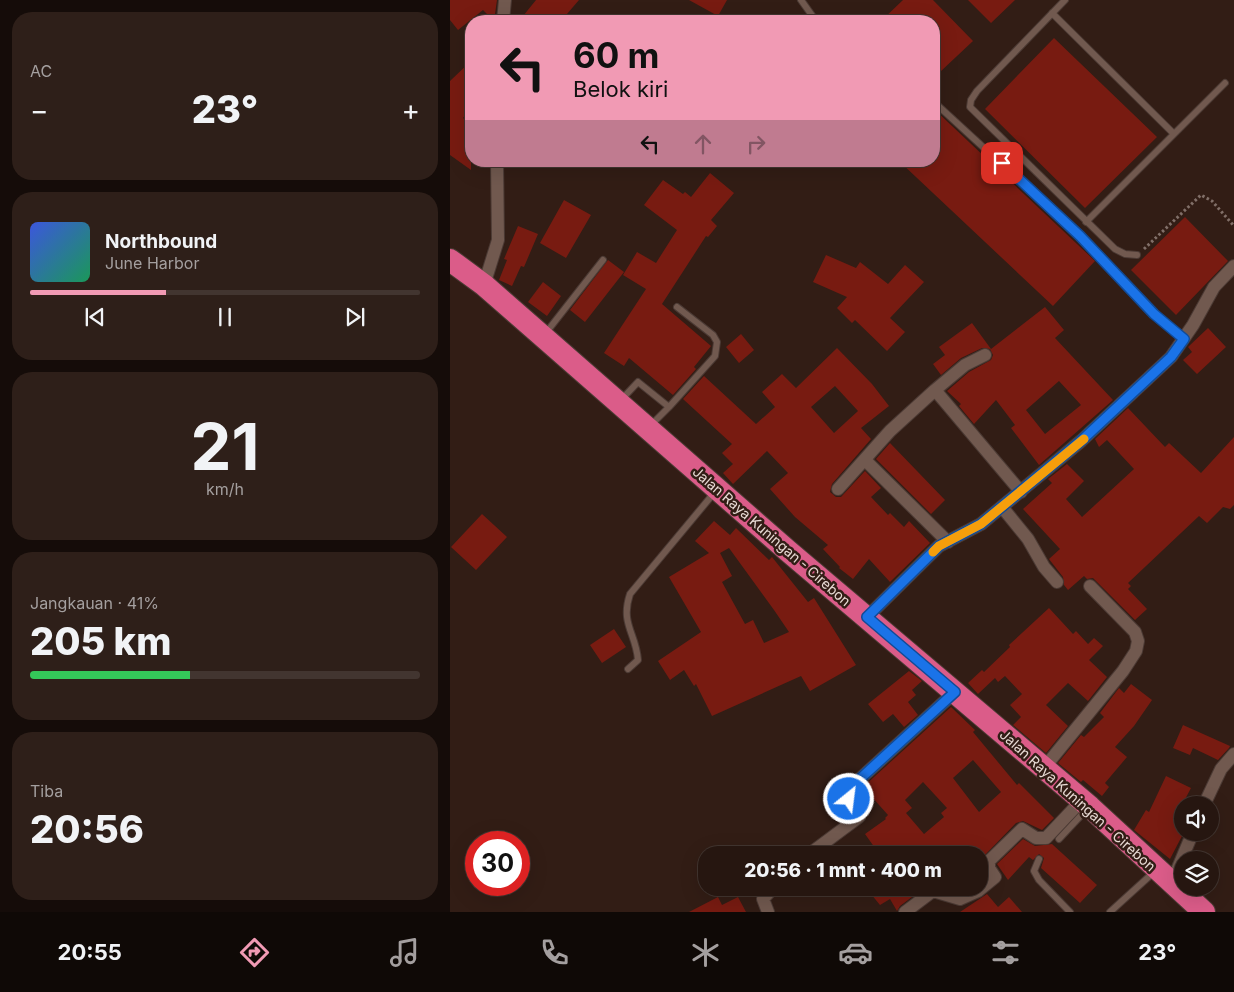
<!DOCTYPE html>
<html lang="id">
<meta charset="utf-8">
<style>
:root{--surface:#261610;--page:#2e1f19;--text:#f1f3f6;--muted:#a49f9f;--line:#423530;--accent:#f19ab4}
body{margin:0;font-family:Inter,sans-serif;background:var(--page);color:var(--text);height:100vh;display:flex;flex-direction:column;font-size:19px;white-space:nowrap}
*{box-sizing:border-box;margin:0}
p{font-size:16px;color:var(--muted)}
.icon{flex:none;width:28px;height:28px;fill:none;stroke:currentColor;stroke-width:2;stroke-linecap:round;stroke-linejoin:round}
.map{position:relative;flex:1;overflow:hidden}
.details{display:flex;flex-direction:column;gap:12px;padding:12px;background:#150c09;width:450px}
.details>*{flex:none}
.guide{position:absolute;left:15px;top:15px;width:475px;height:152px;border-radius:20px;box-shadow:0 5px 20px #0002,0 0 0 1px var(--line);background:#f19ab4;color:#111;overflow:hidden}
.controls{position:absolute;left:724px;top:796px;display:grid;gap:10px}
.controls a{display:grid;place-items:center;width:45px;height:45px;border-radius:50%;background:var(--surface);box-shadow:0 5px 20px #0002,0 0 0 1px var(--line);font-size:25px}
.speed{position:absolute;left:15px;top:831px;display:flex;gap:10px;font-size:25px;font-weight:700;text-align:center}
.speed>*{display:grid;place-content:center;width:65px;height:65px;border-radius:50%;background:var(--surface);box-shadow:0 5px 20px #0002,0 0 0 1px var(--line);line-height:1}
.speed .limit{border:8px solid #d22;background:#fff;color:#111}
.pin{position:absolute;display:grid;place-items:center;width:42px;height:42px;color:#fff;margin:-21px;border-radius:10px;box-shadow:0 2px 8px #0006}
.me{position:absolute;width:55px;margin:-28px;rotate:29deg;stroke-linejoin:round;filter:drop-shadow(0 0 4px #0008)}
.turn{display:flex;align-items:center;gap:18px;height:105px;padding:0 25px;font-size:22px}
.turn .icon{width:65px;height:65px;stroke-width:2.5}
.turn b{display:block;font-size:35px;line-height:42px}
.lanes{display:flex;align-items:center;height:48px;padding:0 25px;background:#0003;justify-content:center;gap:25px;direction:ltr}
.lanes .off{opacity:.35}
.big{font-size:38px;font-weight:800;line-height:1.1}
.details .tile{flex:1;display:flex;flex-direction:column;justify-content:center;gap:8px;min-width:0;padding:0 18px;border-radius:20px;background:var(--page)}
.details .dial{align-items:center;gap:0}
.dial b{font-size:65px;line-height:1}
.song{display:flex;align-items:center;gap:15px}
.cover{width:60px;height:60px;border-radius:8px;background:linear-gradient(135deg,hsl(230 70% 55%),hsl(150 70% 35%))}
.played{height:5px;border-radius:2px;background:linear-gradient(90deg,var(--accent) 35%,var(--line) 35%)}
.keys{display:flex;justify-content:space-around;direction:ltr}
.heat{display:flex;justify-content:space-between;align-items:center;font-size:28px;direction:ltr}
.charge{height:8px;border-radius:4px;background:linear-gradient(90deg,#34c759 41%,var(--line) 0)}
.trip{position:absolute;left:248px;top:846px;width:290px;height:50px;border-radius:20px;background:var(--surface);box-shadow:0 5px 20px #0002,0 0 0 1px var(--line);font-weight:800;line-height:50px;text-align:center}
.tabs{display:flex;height:80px;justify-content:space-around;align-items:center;background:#0f0906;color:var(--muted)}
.tabs .icon{width:35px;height:35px}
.tabs .selected{color:var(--accent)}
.tabs b{font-size:22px;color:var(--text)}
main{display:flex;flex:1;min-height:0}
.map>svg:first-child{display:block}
.building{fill:#781b11;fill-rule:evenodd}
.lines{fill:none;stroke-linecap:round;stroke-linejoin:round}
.lane-casing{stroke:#4b3a34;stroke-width:8}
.street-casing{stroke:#4b3a34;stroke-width:14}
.highway-casing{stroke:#4b3a34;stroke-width:24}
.path{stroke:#816f68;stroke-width:3;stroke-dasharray:2.5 2.5;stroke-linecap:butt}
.lane{stroke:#71594f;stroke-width:6}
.street{stroke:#71594f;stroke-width:12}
.highway{stroke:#db5c89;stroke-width:22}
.route-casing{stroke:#114b97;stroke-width:12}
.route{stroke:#1a73e8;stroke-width:9}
.slow{stroke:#f59e0b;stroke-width:9}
.labels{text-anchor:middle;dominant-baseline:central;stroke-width:5;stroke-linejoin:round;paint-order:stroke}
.street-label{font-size:14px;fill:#e8dad4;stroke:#321d15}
</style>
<main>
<section class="details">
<div class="tile"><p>AC</p>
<div class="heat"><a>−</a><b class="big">23°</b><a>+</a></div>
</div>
<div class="tile">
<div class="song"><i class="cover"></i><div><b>Northbound</b><p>June Harbor</p></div></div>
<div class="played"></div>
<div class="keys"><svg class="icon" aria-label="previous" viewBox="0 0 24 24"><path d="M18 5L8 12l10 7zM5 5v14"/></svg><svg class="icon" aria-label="pause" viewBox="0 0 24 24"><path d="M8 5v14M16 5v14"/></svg><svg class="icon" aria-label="next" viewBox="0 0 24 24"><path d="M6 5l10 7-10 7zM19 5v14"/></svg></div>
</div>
<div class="tile dial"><b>21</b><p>km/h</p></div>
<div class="tile"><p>Jangkauan · 41%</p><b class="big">205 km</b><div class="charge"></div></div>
<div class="tile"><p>Tiba</p><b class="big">20:56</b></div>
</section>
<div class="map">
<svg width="784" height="912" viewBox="0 0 784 912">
<rect width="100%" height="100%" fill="#321d15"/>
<path class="building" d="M 0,0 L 47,0 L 44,21 L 33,10 L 8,30 L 0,20 Z
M 86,0 L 129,0 L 111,21 L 69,21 Z
M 239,0 L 277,0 L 268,16 Z
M 453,0 L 483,0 L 523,41 L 490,72 L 484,66 L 484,21 L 431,21 Z
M 518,0 L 565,0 L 541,23 Z
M 604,38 L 707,137 L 635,208 L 535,109 Z
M 21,61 L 21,108 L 13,118 L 21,124 L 21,170 L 0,155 L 0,81 Z
M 484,109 L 645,261 L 603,306 L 449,161 L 484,161 Z
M 260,173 L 284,193 L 261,220 L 267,226 L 258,237 L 256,236 L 212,304 L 261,346 L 244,367 L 246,369 L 223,395 L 179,358 L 174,366 L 154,353 L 196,289 L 173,275 L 187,252 L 206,263 L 227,230 L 194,205 L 213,180 L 233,194 L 235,192 L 241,197 Z
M 114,200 L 141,215 L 116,258 L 90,243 Z
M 735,217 L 778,261 L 726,315 L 681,270 Z
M 68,226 L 88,234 L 74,267 L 71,266 L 62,286 L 49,280 L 57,260 L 54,259 Z
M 376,255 L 406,268 L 410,262 L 438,284 L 455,265 L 474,282 L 440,318 L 455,332 L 437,351 L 405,320 L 402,323 L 387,308 L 397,297 L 363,282 Z
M 158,260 L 174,272 L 135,322 L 120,310 Z
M 93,282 L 111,296 L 97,316 L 78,302 Z
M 595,307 L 614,330 L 605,338 L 663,400 L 589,465 L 561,428 L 565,425 L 546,400 L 524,424 L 509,406 L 511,404 L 497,391 L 519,372 L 541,360 L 543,355 L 540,349 L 532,348 L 511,358 L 491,375 L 483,364 L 495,355 L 489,347 L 522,323 L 541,349 ZM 609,381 L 631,405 L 595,434 L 576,410 Z
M 758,328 L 776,347 L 747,374 L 733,360 L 742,352 L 738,347 Z
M 291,334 L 304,350 L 289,363 L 276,347 Z
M 387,348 L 422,384 L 439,406 L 411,428 L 421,439 L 382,484 L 380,492 L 386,497 L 391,497 L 415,471 L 431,488 L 421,497 L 438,515 L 440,513 L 454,527 L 459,521 L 480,543 L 440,582 L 419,559 L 403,579 L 389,568 L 390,567 L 373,549 L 378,545 L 345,517 L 320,489 L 338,473 L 317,451 L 283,484 L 273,473 L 283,464 L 272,453 L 282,444 L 233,399 L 254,376 L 306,424 L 325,407 L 312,392 L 332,374 L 346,388 ZM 385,386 L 408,411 L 384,433 L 361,407 Z
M 678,408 L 715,447 L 719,443 L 751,473 L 784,437 L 784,505 L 780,509 L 773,507 L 757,523 L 749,516 L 678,583 L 681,586 L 678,589 L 697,609 L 685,620 L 643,578 L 637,579 L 634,576 L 618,590 L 614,585 L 613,577 L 599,559 L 610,549 L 573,509 L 602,483 L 598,479 L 617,464 L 634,481 L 616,499 L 632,517 L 684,469 L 657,440 L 649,447 L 645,439 Z
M 440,443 L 495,500 L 481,514 L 426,459 Z
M 32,514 L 57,537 L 26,570 L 1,547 Z
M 264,521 L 280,535 L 286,528 L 319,560 L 322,557 L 358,602 L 364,598 L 406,665 L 360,691 L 351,676 L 262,716 L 246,684 L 244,686 L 234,670 L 220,680 L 208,661 L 251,632 L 219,577 L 259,553 L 245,541 ZM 279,548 L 324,610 L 339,632 L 314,643 L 303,620 L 295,624 L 272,582 L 282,576 L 270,553 Z
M 599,608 L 623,634 L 626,631 L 638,644 L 644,638 L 653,646 L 639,660 L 657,677 L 638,701 L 618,683 L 596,705 L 618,726 L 596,753 L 563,725 L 571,717 L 560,705 L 572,694 L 555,676 L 548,682 L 545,678 L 528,694 L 518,683 L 532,670 L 534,672 L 560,647 L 559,645 Z
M 164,629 L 176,647 L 152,663 L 140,645 Z
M 459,671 L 472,681 L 462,690 L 466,695 L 458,702 L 468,715 L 454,727 L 443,714 L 433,722 L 418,704 Z
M 681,684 L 702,700 L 684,726 L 665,747 L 677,757 L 655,783 L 659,787 L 652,796 L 633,780 L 631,782 L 608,763 L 631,735 L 634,737 L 654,717 L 650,713 L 669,688 L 674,693 Z
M 501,707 L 525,730 L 523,732 L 567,785 L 569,783 L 604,818 L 592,830 L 573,821 L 566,823 L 532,858 L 531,868 L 534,875 L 529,880 L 529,855 L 430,855 L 415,834 L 436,819 L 435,818 L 438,815 L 413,787 ZM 523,760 L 551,792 L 529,812 L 503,778 ZM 473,782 L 497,808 L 491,813 L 494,817 L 474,834 L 456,813 L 462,808 L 455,800 Z
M 733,725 L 780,746 L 779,748 L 768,760 L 743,748 L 740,755 L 723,748 Z
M 716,776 L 741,788 L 732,805 L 732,836 L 720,859 L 684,830 L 696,810 L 699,812 Z
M 573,839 L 585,846 L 602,844 L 647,885 L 630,903 L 591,868 L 594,858 L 589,854 L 583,860 L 579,857 L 558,880 L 547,864 Z
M 416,888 L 474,888 L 450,906 L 447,911 L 440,899 L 430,905 Z
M 537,894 L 548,907 L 559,897 L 572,912 L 510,912 Z
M 268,897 L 272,905 L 288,897 L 296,912 L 239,912 Z"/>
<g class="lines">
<defs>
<path id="lane" d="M 351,0 L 366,21
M 615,0 L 527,91 L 521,100 L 520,107 L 665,249 L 675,254 L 687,255
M 602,13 L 724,134
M 484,102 L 630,236 L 704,314 L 734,339
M 636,222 L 775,83
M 95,334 L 153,260
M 171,400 L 188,382 L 219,407 L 265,356 L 267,342 L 263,335 L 227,307
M 200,426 L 219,407
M 178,669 L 188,660 C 186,633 170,624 180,594 L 264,493
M 609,839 L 637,809
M 589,859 L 584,871 L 589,880 L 620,912
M 660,912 L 704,872"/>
<path id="street" d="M 53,21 L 55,0
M 34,285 L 48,240 L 47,161
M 535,355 L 515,365 L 485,390 L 571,492
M 415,460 L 498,542
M 388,489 L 440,431 L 485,390
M 552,507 L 578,539 L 594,567 L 607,582
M 417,617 L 489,546 L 531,524 L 631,441 L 721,357 L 743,325 L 764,287 L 784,266
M 594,768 L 673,671 L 686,651 L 688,641 L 685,632 L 640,586
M 754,805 L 771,769 L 784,754
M 358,855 L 409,817 L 397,792 L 400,788 L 505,692
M 722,882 L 743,832
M 318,912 L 313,899 L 323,888
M 455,912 L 483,891 L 510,899 L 528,891 L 545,877 L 539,868 L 539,861 L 572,829 L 586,838 L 596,838 L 632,800"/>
<path id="highway" d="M 0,260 L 34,285 L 338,551 L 640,807 L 754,912"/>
</defs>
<use href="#lane" class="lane-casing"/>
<use href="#street" class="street-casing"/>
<use href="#highway" class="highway-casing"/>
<path class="path" d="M 694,249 L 751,195 L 762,201 L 784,226"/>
<use href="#lane" class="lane"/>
<use href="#street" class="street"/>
<use href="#highway" class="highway"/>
</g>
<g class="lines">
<defs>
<path id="route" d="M 399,799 L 397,792 L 400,788 L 505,692 L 417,617 L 489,546 L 531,524 L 631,441 L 721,357 L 734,339 L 704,314 L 630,236 L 552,163"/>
</defs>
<use href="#route" class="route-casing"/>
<use href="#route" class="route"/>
<path class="slow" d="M 483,552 L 489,546 L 531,524 L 634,439"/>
</g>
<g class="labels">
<g class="street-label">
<text transform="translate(322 536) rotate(41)">Jalan Raya Kuningan - Cirebon</text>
<text transform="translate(628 800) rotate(42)">Jalan Raya Kuningan - Cirebon</text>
</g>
</g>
</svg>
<div class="controls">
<a><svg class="icon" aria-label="sound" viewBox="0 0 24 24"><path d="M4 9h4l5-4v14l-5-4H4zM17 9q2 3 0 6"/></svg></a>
<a><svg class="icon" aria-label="layers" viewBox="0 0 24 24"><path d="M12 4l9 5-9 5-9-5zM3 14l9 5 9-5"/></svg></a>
</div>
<div class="speed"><div class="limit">30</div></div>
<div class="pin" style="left:552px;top:163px;background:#d93025"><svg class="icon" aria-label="arrive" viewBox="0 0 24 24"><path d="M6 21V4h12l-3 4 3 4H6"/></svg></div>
<svg class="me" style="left:399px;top:799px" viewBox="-20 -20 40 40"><circle r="17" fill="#1a73e8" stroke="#fff" stroke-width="3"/><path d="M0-11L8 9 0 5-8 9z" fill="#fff"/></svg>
<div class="trip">20:56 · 1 mnt · 400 m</div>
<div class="guide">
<div class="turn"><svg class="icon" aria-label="left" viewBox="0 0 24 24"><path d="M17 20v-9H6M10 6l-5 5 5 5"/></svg><div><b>60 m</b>Belok kiri</div></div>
<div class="lanes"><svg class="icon" aria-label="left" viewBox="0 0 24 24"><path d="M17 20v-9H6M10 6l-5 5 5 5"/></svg><svg class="icon off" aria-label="ahead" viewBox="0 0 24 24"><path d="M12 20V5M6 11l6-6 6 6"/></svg><svg class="icon off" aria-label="right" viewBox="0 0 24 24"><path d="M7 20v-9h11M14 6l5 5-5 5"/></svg></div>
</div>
</div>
</main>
<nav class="tabs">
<b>20:55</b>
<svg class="icon selected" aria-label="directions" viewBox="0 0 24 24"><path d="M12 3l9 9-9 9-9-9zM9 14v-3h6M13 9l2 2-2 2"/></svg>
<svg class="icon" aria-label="music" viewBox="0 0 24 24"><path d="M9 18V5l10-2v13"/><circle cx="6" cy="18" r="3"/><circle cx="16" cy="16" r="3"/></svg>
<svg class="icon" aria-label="phone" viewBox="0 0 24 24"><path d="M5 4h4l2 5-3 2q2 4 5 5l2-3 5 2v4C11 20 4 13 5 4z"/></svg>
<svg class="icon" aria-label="climate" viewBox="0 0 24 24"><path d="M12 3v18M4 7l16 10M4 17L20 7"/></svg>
<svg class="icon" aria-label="car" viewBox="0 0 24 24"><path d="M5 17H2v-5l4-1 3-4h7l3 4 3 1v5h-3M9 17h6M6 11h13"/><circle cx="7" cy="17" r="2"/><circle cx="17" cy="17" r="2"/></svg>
<svg class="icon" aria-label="filters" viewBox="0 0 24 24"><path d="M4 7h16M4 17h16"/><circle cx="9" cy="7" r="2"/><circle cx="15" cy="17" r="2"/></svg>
<b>23°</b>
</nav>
